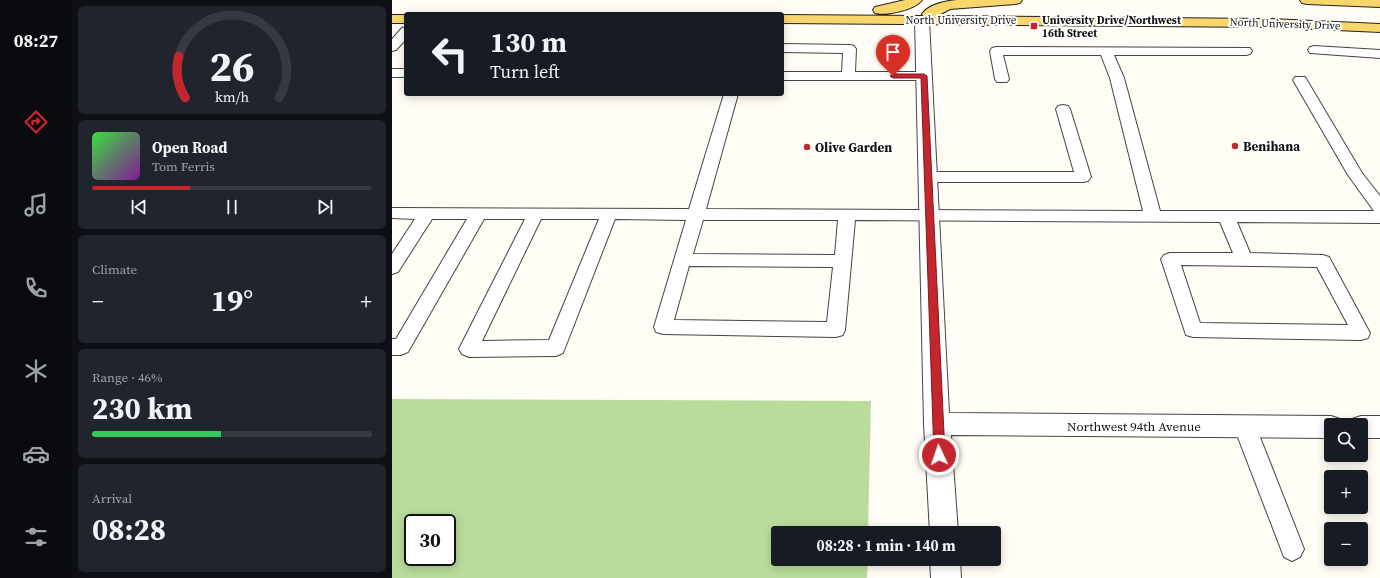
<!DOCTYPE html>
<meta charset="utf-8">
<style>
:root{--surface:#171b24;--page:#20242c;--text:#f1f3f6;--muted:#9ea1a6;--line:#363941;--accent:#c4262e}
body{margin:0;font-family:"Source Serif 4",serif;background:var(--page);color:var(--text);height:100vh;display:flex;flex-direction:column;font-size:15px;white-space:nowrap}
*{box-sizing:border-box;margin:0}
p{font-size:13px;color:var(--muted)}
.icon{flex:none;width:22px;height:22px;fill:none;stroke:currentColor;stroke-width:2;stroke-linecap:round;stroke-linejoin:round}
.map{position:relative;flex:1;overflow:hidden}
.panel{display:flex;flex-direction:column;gap:6px;padding:6px;background:#0d0f14;width:320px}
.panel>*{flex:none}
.banner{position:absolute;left:12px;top:12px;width:380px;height:84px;border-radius:4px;box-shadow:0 2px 10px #0003;background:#171b24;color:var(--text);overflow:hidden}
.fabs{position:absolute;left:932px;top:418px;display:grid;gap:8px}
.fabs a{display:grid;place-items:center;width:44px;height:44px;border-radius:4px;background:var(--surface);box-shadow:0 2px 10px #0003;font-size:20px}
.speed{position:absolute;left:12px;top:514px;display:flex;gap:8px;font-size:20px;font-weight:700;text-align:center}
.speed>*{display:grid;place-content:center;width:52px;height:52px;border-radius:50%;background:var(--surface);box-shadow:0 2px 10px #0003;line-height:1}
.speed .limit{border:2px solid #111;border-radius:6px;background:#fff;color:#111}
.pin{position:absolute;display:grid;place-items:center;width:34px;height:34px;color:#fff;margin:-41px -17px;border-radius:50% 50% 50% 0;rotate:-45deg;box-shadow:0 0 4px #0007}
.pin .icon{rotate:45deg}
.me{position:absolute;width:44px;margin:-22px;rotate:357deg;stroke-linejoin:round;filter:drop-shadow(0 0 3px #0008)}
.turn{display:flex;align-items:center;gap:14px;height:84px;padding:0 20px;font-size:18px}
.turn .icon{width:52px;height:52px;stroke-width:2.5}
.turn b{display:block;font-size:28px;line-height:34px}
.big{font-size:30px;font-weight:700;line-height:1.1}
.panel .widget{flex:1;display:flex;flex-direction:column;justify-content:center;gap:6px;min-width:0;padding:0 14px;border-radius:6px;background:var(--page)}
.panel .dial{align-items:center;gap:0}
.dial svg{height:104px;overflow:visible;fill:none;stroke:var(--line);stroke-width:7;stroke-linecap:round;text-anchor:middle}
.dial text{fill:var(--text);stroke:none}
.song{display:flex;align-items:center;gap:12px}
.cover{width:48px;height:48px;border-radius:6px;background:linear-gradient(135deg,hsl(120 70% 55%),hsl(290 70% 35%))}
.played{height:4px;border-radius:2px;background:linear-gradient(90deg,var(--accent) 35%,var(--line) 35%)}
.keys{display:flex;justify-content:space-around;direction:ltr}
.heat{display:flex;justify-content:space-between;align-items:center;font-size:22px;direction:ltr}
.charge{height:6px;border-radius:3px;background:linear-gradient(90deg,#34c759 46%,var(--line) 0)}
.trip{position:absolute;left:379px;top:526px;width:230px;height:40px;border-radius:4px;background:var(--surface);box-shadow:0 2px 10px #0003;font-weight:700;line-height:40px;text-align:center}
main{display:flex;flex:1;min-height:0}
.menu{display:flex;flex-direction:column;width:72px;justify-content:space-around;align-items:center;background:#090b0e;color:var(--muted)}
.menu .icon{width:28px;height:28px}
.menu .current{color:var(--accent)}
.menu b{font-size:18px;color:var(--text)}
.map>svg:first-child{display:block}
.forest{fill:#b9dc9c;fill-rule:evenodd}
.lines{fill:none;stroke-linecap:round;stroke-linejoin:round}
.service-casing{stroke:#444;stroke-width:2}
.minor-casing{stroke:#444;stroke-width:2}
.primary-casing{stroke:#222;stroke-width:2}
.service{fill:#fff;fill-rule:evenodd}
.minor{fill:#fff;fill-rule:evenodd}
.primary{fill:#f9d66b;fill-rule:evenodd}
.route{fill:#c4262e;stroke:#7f191e}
.poi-dot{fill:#c4262e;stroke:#fff;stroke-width:1.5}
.labels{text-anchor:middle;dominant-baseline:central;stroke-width:4;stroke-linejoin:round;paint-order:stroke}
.far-street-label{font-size:11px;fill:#111;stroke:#fff}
.far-poi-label{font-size:11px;font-weight:bold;fill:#111;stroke:#fff;text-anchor:start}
.poi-label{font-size:13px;font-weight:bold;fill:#111;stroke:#fff;text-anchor:start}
.street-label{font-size:13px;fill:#111;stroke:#fff}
</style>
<main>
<nav class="menu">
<b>08:27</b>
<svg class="icon current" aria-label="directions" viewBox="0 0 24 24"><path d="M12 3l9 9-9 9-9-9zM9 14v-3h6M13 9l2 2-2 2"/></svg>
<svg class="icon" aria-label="music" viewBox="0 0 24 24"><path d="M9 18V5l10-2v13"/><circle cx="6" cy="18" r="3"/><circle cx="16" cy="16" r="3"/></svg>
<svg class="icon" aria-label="phone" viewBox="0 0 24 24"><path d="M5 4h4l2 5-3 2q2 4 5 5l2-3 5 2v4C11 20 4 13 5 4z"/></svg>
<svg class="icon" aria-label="climate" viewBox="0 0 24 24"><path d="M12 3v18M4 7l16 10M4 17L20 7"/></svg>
<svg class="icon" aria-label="car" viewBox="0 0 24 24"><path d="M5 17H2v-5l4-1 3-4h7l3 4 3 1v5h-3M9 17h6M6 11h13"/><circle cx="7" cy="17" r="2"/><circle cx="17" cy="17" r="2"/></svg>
<svg class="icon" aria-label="filters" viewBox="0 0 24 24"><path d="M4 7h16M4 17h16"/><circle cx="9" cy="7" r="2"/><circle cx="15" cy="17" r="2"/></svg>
</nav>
<section class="panel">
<div class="widget dial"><svg viewBox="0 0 100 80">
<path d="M14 69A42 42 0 1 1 86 69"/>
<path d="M14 69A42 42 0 0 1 9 37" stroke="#c4262e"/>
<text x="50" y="56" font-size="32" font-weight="700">26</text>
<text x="50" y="72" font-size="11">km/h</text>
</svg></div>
<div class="widget">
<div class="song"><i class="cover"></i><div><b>Open Road</b><p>Tom Ferris</p></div></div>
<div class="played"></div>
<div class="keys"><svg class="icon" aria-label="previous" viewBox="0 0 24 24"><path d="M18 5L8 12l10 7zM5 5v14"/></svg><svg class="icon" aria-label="pause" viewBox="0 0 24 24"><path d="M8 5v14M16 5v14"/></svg><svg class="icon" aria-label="next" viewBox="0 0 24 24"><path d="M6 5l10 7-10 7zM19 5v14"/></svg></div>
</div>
<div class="widget"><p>Climate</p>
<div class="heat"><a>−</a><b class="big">19°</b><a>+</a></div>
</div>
<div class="widget"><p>Range · 46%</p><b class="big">230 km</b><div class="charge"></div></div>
<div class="widget"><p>Arrival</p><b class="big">08:28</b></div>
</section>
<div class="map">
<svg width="988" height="578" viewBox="0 0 988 578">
<rect width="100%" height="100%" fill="#fffdf5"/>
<path class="forest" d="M 0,399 L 479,401 L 476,533 L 386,533 L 386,559 L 476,559 L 475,578 L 0,578 ZM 21,523 L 55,523 L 55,557 L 21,557 Z"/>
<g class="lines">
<defs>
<path id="service" d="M 14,27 L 14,39 L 4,50 L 0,51 L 0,39 L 10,28 Z
M 390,44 L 458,45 L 462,46 L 464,49 L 463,72 L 532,72 L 537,73 L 539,76 L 537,79 L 532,80 L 390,80 L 390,72 L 450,72 L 451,53 L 390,52 Z
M 922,46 L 988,50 L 988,58 L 918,53 L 916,50 L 918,47 Z
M 604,47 L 858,48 L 860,51 L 858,54 L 854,55 L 722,55 L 732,78 L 768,211 L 982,211 L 956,175 L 901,80 L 903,77 L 913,77 L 970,173 L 988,196 L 988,223 L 845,222 L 858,253 L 931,255 L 937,257 L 978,333 L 976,338 L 969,340 L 801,337 L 794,335 L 769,259 L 772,255 L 778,253 L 841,253 L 828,222 L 463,220 L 453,330 L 451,335 L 444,337 L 271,334 L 264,332 L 262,327 L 294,220 L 223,219 L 171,353 L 164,356 L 77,357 L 70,354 L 67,349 L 133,219 L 92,219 L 16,352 L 9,355 L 0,355 L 0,339 L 4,339 L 75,219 L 40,219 L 6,272 L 0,274 L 0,254 L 23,219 L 0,218 L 0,208 L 297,209 L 332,94 L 346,94 L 314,209 L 751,211 L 718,78 L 709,55 L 611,55 L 617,79 L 615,82 L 605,82 L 603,79 L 598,51 L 600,48 ZM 149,219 L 207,219 L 157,340 L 90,341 ZM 311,220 L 446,220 L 443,255 L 301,254 ZM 789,265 L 925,267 L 956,325 L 808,323 ZM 297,266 L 441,267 L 435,322 L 282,320 Z
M 0,69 L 14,69 L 14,77 L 0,77 Z
M 671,105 L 676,106 L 678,109 L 699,177 L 696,181 L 691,182 L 536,182 L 531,181 L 528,177 L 531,173 L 536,172 L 682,172 L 664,109 L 666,106 Z
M 853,418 L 860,421 L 864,427 L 912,549 L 908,557 L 900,561 L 892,557 L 842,427 L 846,421 Z"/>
<path id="minor" d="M 530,16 L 535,17 L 537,20 L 557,413 L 939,416 L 948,419 L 951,425 L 939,425 L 939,438 L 559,435 L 566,533 L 538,533 L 532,424 L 523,20 L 525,17 Z
M 969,416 L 988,416 L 988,438 L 969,438 L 969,425 L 957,425 L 960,419 Z
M 538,559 L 568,559 L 569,578 L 539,578 Z"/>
<path id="primary" d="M 513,0 L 530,0 C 523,10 494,16 483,13 L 481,10 L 483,7 Z
M 565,0 L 630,0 L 628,3 L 623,4 L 558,9 L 545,16 L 879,19 L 988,24 L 988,32 L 879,27 L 390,23 L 390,15 L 531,16 L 530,14 C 537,4 554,1 565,0 Z
M 908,0 L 988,0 L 988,7 L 915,4 L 910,3 Z
M 0,15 L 14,15 L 14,23 L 0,23 Z"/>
</defs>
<use href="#service" class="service-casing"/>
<use href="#minor" class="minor-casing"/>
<use href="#primary" class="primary-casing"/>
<use href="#service" class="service"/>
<use href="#minor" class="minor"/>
<use href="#primary" class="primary"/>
</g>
<path class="route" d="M 532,74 L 535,76 L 553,455 L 551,459 L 547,460 L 543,459 L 542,455 L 529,78 L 501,78 L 498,76 L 501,74 Z"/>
<g class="poi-dot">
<rect x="638" y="22" width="8" height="8" rx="2"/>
<circle cx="843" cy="146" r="4"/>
<circle cx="415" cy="147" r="4"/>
</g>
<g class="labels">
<g class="far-street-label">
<text x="569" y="20">North University Drive</text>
<text transform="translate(893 24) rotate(2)">North University Drive</text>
</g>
<g class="far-poi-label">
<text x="650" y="20">University Drive/Northwest<tspan x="650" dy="13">16th Street</tspan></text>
</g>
<g class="poi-label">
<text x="851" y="146">Benihana</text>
<text x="423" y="147">Olive Garden</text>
</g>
<g class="street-label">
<text x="742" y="426">Northwest 94th Avenue</text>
</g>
</g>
</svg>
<div class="fabs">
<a><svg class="icon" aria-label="search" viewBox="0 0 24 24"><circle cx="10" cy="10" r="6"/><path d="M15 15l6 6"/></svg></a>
<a>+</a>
<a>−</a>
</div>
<div class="speed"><div class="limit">30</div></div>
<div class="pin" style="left:501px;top:76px;background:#d93025"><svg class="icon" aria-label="arrive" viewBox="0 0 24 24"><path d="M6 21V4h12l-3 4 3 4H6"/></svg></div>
<svg class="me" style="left:547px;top:455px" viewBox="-20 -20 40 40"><circle r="17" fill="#c4262e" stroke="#fff" stroke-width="3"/><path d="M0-11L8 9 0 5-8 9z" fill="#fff"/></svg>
<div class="trip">08:28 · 1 min · 140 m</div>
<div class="banner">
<div class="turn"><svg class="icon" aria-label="left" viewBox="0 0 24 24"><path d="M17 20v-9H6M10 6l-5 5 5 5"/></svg><div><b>130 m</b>Turn left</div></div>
</div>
</div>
</main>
